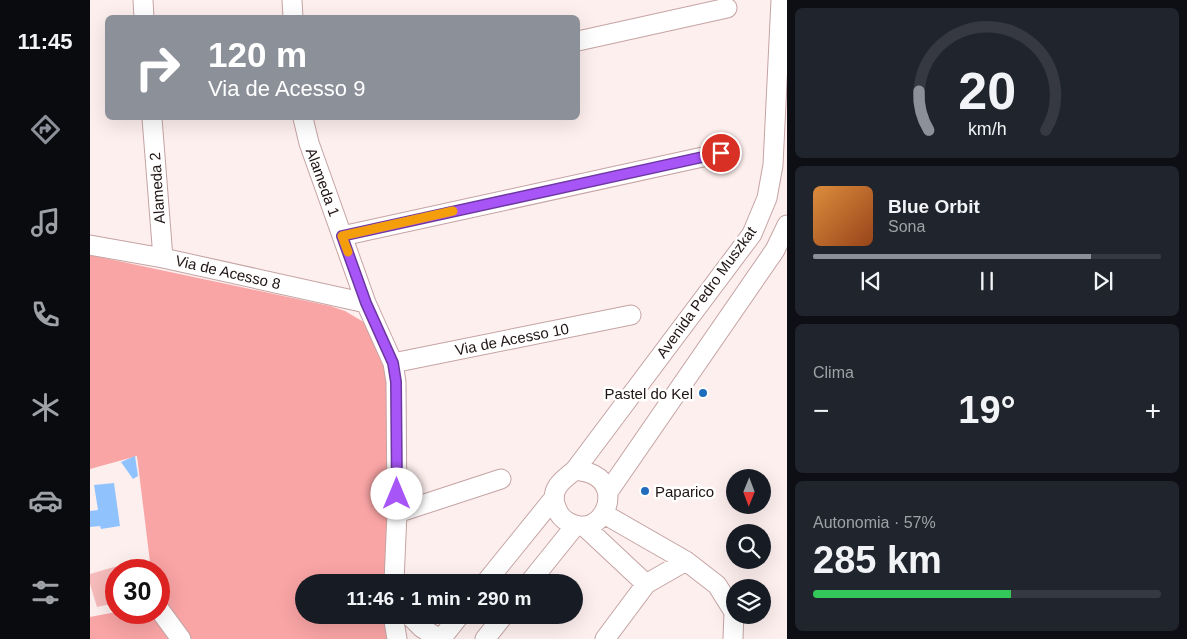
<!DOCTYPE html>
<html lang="pt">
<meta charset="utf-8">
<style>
:root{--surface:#171b24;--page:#20242c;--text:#f1f3f6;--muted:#9ea1a6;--line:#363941;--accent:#8c9099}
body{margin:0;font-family:Arial,sans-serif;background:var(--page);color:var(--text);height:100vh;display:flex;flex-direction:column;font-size:19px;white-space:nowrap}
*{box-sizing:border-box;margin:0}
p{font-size:16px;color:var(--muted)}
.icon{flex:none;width:28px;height:28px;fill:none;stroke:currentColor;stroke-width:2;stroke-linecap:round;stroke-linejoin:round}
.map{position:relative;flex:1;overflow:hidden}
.panel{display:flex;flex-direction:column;gap:8px;padding:8px;background:#0d0f14;width:400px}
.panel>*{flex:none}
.hud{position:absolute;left:15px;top:15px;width:475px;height:105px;border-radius:8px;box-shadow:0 5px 20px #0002;background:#8c9099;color:#fff;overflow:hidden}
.needle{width:32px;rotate:181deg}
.fabs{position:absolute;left:636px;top:469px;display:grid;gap:10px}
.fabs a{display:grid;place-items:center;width:45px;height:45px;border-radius:50%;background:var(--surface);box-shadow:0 5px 20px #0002;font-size:25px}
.speed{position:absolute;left:15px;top:559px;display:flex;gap:10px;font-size:25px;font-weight:700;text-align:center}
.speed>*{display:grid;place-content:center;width:65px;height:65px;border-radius:50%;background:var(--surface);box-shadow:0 5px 20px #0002;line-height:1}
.speed .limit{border:8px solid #d22;background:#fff;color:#111}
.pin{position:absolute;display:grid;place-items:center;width:42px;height:42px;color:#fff;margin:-21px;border:2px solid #fff;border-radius:50%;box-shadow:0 1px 5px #0007}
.me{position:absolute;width:55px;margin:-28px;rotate:0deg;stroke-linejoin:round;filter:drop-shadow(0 0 4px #0008)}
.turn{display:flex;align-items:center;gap:18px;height:105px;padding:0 20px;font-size:22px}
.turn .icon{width:65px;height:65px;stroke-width:2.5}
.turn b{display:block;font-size:35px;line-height:42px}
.big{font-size:38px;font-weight:700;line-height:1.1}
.panel .card{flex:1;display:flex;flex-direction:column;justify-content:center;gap:8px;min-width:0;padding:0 18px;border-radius:8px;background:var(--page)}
.panel .dial{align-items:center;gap:0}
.dial svg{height:130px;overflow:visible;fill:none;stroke:var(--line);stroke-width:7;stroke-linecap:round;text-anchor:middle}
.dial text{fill:var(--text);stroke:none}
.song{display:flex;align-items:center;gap:15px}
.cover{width:60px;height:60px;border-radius:8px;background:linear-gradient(135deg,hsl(30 70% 55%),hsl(20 70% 35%))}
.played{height:5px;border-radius:2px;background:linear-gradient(90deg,var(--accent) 80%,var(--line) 80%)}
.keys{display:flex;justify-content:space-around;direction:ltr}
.heat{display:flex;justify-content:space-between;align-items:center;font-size:28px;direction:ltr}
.charge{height:8px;border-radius:4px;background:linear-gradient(90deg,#34c759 57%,var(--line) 0)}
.trip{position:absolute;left:205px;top:574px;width:288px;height:50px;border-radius:25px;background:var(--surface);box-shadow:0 5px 20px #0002;font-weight:700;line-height:50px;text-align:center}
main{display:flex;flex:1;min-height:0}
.tabs{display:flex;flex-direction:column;width:90px;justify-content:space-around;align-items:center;background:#090b0e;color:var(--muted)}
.tabs .icon{width:35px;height:35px}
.tabs .active{color:var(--accent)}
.tabs b{font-size:22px;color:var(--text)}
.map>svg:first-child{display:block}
.green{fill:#f6bbbb}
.forest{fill:#f9a4a5}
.building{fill:#90c3fe}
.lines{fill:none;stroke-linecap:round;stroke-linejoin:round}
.minor-casing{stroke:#c5a3a3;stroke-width:21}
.minor{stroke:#fff;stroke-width:19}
.route-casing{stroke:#6d37a1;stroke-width:12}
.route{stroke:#a855f7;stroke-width:9}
.slow{stroke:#f59e0b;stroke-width:9}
.poi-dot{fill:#206dbc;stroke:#fff;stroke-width:2}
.labels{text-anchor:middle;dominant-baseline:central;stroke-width:5;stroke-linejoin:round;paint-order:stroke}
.street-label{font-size:15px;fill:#1f1313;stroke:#fff}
.poi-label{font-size:15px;fill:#1f1313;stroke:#fff;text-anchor:end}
</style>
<main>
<nav class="tabs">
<b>11:45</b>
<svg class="icon active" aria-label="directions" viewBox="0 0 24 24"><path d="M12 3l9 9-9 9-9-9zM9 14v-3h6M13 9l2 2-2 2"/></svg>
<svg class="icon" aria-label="music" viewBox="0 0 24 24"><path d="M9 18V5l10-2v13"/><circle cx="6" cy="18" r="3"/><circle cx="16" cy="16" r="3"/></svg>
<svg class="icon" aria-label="phone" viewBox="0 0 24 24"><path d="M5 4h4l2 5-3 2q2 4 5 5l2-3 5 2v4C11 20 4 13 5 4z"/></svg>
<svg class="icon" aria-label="climate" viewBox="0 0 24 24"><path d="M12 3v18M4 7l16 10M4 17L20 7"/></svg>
<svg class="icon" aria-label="car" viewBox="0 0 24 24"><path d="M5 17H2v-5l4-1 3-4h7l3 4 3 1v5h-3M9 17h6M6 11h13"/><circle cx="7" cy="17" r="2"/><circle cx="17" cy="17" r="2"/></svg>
<svg class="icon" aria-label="filters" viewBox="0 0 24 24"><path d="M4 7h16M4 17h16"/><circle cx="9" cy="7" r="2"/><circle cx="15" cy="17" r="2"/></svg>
</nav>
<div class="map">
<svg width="697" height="639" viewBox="0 0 697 639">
<rect width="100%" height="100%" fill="#fdefee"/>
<path class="green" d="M 41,562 L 43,570 L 26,570 L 26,603 L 7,607 L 0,584 L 0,574 Z"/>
<path class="forest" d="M 0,255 L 240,306 L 255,311 L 282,327 L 298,367 L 299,582 L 214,582 L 214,615 L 300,615 L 305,639 L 0,639 L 0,617 L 26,612 L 69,612 L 69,570 L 61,570 L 47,456 L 0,469 Z"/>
<path class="building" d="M 45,456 L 48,476 L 43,479 L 31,462 Z
M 24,483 L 30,526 L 11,529 L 10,526 L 0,527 L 0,511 L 8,510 L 4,485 Z"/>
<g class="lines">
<defs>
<path id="minor" d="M 53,0 L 54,18
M 202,0 L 203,18
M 488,41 L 637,8
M 62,118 L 73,258
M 213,118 L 219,143 L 276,303 L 303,363 L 306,382 L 307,513 L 304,582
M 252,236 L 631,153
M 0,245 L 73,258 L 276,303
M 303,363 L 541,315
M 485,470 C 491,471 498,472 504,475 C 533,490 512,537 482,524 C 472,520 468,514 465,504 C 461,487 473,480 485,470 L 662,234 L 677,198 L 683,165 L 691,0
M 518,492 L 685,250 L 697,225
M 307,513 L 411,479
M 514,514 L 596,561 L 627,585 L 644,612 L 643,639
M 494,526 L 556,584
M 396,582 L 464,498
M 440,582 L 485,526
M 69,609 L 91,639
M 303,615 L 307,639
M 319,615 L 332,628 L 350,639
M 351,639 L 370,615
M 395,639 L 414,615
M 515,639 L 556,584 L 596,561"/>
</defs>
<use href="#minor" class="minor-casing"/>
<use href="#minor" class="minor"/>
</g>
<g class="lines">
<defs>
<path id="route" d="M 307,494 L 306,382 L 303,363 L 276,303 L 252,236 L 631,153"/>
</defs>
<use href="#route" class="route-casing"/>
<use href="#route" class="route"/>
<path class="slow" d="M 258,252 L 252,236 L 363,211"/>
</g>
<g class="poi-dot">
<circle cx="613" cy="393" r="5"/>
<circle cx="555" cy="491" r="5"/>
</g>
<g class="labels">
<g class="street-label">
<text transform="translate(233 182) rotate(70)">Alameda 1</text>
<text transform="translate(67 188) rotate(-94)">Alameda 2</text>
<text transform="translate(138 272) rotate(13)">Via de Acesso 8</text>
<text transform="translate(616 292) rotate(-54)">Avenida Pedro Muszkat</text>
<text transform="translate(422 339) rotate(-11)">Via de Acesso 10</text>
</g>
<g class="poi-label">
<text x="603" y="393">Pastel do Kel</text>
<text x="565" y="491" text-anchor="start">Paparico</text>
</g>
</g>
</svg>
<div class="fabs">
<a><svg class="needle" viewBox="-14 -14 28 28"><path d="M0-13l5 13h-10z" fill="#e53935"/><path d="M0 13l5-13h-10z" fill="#9ea1a6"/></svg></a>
<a><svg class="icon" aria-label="search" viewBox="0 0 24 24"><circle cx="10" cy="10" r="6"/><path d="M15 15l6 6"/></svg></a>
<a><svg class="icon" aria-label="layers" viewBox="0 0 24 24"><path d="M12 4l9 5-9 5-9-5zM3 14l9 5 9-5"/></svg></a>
</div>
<div class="speed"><div class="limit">30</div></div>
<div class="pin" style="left:631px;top:153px;background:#d93025"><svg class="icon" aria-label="arrive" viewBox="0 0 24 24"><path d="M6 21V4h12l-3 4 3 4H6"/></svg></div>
<svg class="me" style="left:307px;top:494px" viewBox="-20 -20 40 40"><circle r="19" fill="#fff"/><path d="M0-13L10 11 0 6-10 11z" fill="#a855f7"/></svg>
<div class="trip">11:46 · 1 min · 290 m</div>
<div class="hud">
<div class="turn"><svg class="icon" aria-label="right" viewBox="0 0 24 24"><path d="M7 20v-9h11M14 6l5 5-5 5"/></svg><div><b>120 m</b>Via de Acesso 9</div></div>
</div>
</div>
<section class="panel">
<div class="card dial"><svg viewBox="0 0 100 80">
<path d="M14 69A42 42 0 1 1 86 69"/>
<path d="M14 69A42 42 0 0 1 8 45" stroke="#8c9099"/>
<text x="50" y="56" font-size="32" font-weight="700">20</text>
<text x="50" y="72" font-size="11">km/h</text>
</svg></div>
<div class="card">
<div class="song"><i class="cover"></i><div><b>Blue Orbit</b><p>Sona</p></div></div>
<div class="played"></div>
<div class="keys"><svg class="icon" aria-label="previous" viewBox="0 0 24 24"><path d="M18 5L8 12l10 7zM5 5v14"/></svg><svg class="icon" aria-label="pause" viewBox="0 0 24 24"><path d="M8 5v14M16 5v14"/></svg><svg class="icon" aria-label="next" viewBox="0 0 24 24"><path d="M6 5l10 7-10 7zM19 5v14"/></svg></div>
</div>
<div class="card"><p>Clima</p>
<div class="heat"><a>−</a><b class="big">19°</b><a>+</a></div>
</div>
<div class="card"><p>Autonomia · 57%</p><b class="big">285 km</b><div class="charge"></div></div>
</section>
</main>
